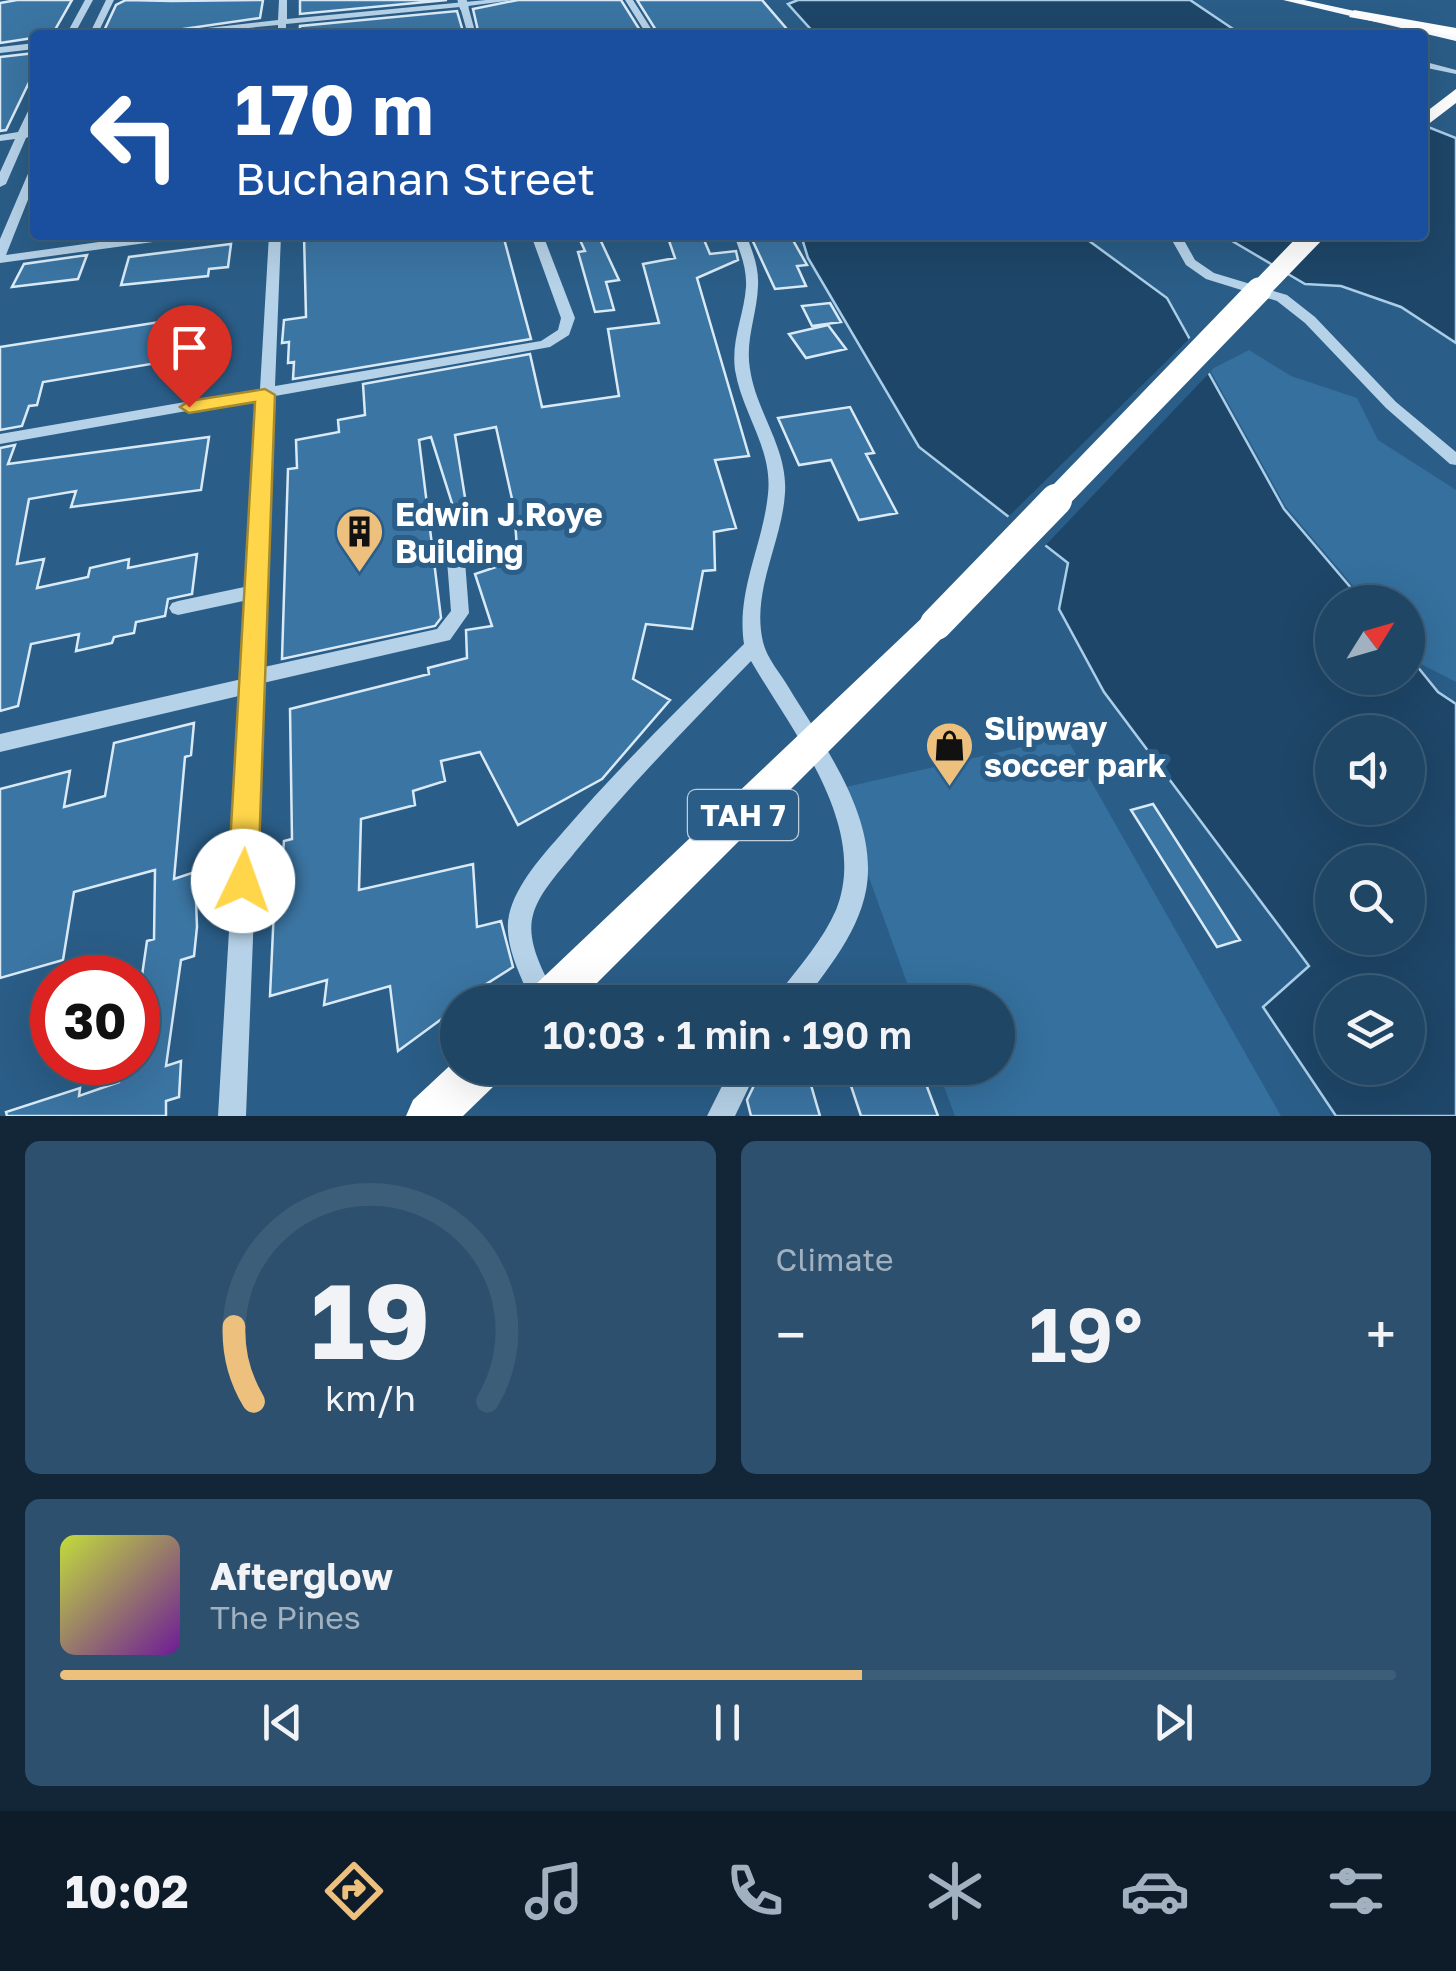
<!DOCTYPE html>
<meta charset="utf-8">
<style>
:root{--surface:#204665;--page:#2d506e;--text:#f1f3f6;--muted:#a2b1bf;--line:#3d5e79;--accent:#eec07e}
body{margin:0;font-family:"Golos Text",sans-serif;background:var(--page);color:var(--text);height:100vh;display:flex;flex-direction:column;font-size:38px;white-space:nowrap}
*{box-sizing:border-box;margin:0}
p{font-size:32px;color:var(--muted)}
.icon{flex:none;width:55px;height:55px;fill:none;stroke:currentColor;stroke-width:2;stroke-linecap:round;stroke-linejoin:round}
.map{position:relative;height:1116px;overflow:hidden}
.details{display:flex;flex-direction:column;gap:25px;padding:25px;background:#122638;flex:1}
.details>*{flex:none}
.hud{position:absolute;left:30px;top:30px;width:1398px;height:210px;border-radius:10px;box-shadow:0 10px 40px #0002,0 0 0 2px var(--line);background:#1a4fa0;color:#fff;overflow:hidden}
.needle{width:65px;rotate:53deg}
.controls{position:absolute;left:1315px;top:585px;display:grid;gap:20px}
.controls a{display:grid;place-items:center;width:110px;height:110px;border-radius:50%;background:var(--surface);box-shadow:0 10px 40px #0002,0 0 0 2px var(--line);font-size:50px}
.speed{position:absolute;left:30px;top:955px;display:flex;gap:20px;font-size:50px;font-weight:700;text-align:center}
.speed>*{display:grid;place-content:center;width:130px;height:130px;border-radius:50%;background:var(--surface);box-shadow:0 10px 40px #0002,0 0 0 2px var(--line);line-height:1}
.speed .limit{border:15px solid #d22;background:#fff;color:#111}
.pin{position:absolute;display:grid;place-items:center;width:85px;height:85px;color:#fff;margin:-102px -42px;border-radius:50% 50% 50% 0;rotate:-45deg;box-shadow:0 0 10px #0007}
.pin .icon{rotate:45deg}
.me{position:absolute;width:110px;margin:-55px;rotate:3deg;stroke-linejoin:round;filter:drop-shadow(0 0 8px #0008)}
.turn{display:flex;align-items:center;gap:35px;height:210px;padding:0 40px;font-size:45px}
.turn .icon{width:130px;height:130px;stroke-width:2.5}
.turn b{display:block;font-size:70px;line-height:85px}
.big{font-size:75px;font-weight:600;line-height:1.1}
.details .tile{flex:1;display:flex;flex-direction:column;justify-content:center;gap:15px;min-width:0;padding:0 35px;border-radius:15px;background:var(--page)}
.details .dial{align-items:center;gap:0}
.dial svg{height:260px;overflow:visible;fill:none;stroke:var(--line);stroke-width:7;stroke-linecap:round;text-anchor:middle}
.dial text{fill:var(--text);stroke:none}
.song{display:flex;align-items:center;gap:30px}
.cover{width:120px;height:120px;border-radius:15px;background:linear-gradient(135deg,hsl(70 70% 55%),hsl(280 70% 35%))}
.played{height:10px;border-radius:5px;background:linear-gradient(90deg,var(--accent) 60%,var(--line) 60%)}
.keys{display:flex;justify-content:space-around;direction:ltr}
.heat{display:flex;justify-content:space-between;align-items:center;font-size:55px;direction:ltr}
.details .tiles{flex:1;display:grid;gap:25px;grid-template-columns:1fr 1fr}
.tile:last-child{grid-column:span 2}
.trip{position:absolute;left:440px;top:985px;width:575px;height:100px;border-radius:50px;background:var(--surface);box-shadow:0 10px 40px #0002,0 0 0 2px var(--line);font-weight:600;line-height:100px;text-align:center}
.menu{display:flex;height:160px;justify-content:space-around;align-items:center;background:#0d1c28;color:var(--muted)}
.menu .icon{width:70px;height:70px}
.menu .current{color:var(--accent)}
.menu b{font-size:45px;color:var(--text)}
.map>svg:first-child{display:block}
.green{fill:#35709e}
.water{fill:#1e4668;stroke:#abcee8;stroke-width:2.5;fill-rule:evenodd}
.pier{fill:#2a5d87}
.building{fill:#3b75a3;stroke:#d9eaf6;stroke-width:2.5}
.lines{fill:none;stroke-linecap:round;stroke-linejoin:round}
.minor{fill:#b6d2e8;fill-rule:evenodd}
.major{fill:#f8fbfe;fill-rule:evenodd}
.highway{fill:#fff;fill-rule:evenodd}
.minor-bridge{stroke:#b6d2e8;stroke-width:9}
.highway-bridge-far2{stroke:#fff;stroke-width:20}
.highway-bridge-far1{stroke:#fff;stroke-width:25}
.highway-bridge{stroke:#fff;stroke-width:32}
.route{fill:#ffd54a;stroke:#a68a30;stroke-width:2.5}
.labels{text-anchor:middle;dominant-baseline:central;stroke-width:10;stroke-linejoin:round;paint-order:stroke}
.shield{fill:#2a5d87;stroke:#bfcedb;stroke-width:2.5}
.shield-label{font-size:30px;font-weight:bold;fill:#fff}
.poi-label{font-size:32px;font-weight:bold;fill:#fff;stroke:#2a5d87;text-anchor:start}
</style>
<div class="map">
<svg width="1456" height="1116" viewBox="0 0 1456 1116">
<rect width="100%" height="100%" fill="#2a5d87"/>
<path class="green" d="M 1249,350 L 1291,376 L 1357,398 L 1378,440 L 1456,490 L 1456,682 L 1419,663 L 1408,650 L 1408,602 L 1367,602 L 1286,507 L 1210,370 Z
M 1066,737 L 1281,1116 L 955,1116 L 937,1068 L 998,1068 L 998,1002 L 914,1002 L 837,789 Z"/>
<path class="water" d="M 798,0 L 1190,0 L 1242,35 L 816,35 L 788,4 Z
M 1423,125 L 1456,138 L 1456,343 L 1401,307 L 1341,286 L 1305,284 L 1222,235 L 1422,235 Z
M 801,235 L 1081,235 L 1167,298 L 1284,509 L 1363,602 L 1332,602 L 1332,678 L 1408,678 L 1408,655 L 1438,692 L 1456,704 L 1456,1116 L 1336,1116 L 1263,1007 L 1309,966 L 1104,692 L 1059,609 L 1068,563 L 919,447 L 808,258 ZM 1332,732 L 1408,732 L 1408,808 L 1332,808 ZM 1332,862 L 1408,862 L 1408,938 L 1332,938 ZM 1332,992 L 1408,992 L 1408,1068 L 1332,1068 Z"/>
<path class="pier" d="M 1193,335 L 1213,369 L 1042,549 L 1005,520 Z"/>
<path class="building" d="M 17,0 L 72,0 L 52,35 L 0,43 L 0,3 Z
M 126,0 L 172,1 L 263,0 L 260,18 L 142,35 L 102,35 L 116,5 Z
M 300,0 L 447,0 L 300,14 Z
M 518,0 L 621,0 L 643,35 L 479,35 L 473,9 Z
M 637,0 L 762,0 L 792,35 L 659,35 Z
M 457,11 L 464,35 L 299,35 L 300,26 Z
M 35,53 L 35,70 L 6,130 L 0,131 L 0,57 Z
M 304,235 L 380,235 L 381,240 L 418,235 L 503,235 L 531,339 L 293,379 L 294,362 L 288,363 L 289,342 L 282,343 L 284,320 L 306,317 Z
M 667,235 L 702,235 L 710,254 L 736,251 L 738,260 L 697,278 L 749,456 L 715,460 L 736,528 L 714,532 L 715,570 L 703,571 L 692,629 L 646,624 L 633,679 L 670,700 L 602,779 L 518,825 L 480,752 L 441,761 L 445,781 L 413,791 L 415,805 L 361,819 L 359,890 L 473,864 L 477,927 L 501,921 L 513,967 L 458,1002 L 458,1007 L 398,1051 L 390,986 L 324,1005 L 327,980 L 270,996 L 275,886 L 280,885 L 284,841 L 292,839 L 290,709 L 429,674 L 428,668 L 467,658 L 466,630 L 492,626 L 475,574 L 505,564 L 501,553 L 517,548 L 514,508 L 496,427 L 455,435 L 468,516 L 457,519 L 431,437 L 419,440 L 441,618 L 435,626 L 282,659 L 288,469 L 297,468 L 296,440 L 339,432 L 338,420 L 365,415 L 363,384 L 530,354 L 542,407 L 619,396 L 608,329 L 659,323 L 643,264 L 675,258 Z
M 750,235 L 790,235 L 807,265 L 797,266 L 806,286 L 775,289 Z
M 599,237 L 619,280 L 606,282 L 614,310 L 595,312 L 578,252 L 585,251 L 580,240 Z
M 231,244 L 228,267 L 209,269 L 208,276 L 121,285 L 129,257 Z
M 87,255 L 78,279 L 12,287 L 24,264 Z
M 830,303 L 841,322 L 812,326 L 802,306 Z
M 179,319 L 178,325 L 194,323 L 190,346 L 171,349 L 169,361 L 43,382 L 37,405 L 29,406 L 22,426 L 0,430 L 0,347 Z
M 828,325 L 846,349 L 806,358 L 789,334 Z
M 850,407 L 874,453 L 866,454 L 897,513 L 859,520 L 831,460 L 799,465 L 778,418 Z
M 209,437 L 201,490 L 71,507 L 76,491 L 29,499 L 17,564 L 44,559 L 37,588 L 88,577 L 90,568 L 129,559 L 128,568 L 197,554 L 192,594 L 168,599 L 165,616 L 136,622 L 134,633 L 114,637 L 112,643 L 76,651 L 79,634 L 31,644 L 18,706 L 0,711 L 0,448 L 15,445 L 8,464 Z
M 194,723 L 191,755 L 185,757 L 174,879 L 195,872 L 197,927 L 194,956 L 181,960 L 166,1066 L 181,1061 L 179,1097 L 166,1101 L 166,1116 L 7,1116 L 6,1112 L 80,1088 L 79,1096 L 119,1082 L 122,1062 L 138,1062 L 138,1003 L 147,941 L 154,939 L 155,870 L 74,892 L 63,960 L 0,978 L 0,789 L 70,771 L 64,807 L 105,796 L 114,743 Z
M 1153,804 L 1240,940 L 1217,947 L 1131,810 Z
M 777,1068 L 806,1068 L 820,1116 L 751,1116 L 747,1100 L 760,1073 Z
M 845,1068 L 920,1068 L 938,1116 L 861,1116 Z"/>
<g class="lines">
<path class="minor" d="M 85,0 L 93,0 L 74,35 L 66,35 Z
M 106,0 L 114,0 L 97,35 L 89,35 Z
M 279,0 L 287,0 L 287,19 L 486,0 L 514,0 L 468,6 L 476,35 L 468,35 L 460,7 L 286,24 L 286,35 L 278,35 L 278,25 L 176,35 L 146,35 L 278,20 Z
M 625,0 L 633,0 L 655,35 L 647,35 Z
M 35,43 L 35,49 L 0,53 L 0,47 Z
M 1422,61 L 1456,70 L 1456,74 L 1422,67 Z
M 35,104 L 35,118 L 29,131 L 35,134 L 26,138 L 6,184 L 0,187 L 0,172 L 15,139 L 0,141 L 0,135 L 18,132 L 30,107 Z
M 35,166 L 35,182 L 6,255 L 149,235 L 181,235 L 175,239 L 0,263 L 0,239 L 30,169 Z
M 269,235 L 281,235 L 275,386 L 541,341 L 558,330 L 561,318 L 531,235 L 543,235 L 575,318 L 569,335 L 550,347 L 275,396 L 264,667 L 437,629 L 451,611 L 446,548 L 455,542 L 464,548 L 469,613 L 450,640 L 263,683 L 246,1116 L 218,1116 L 243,695 L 0,752 L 0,734 L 242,679 L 248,600 L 178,615 L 172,613 L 169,608 L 172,603 L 178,601 L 249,586 L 260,398 L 0,444 L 0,434 L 260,389 Z
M 734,235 L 746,235 C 753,252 759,268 758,286 C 757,315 745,340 750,369 C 756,412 788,448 785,493 C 782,543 751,591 763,642 C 767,659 781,674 789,688 C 821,741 868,804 868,868 C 869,919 832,964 803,1002 L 776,1002 L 779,993 C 799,967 823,940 836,910 C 870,826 791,730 751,661 C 691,723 630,785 575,852 C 561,870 539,892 533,915 C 525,944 547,977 558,1002 L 532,1002 C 521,977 503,943 509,915 C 516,884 543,855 563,832 C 620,766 682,705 744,644 C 736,591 763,545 768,494 C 773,449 742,413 735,370 C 731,340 744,315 746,287 C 747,268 740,252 734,235 Z
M 1169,235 L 1181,235 L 1195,260 L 1214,273 L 1287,295 L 1315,317 L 1396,402 L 1456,452 L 1456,465 L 1450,464 L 1386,408 L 1305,323 L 1277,301 L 1206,279 L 1186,265 Z
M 731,1068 L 758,1068 L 735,1116 L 707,1116 Z"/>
<path class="major" d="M 1283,0 L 1304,0 L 1456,33 L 1456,41 Z"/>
<path class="highway" d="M 1354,10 L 1456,28 L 1456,36 L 1349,17 Z
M 1456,89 L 1456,103 L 1422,129 L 1422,115 Z
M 936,611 L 947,615 L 952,624 L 947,633 L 578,1002 L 527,1002 L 533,987 L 925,615 Z
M 458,1058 L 458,1068 L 502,1068 L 496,1084 L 463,1116 L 406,1116 L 413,1100 Z"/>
<path class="minor-bridge" d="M 462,0 L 464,7"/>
<path class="highway-bridge-far2" d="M 1257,293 L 1313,235"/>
<path class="highway-bridge-far1" d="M 1053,503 L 1259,290"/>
<path class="highway-bridge" d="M 936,624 L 1056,500"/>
</g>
<path class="route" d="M 265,389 L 275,395 L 258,881 L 253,891 L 243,896 L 232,891 L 228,881 L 255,402 L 189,413 L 180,407 L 189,401 Z"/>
<defs>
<symbol id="building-pin" viewBox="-11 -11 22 30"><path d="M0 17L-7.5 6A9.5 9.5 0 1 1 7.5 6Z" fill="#eec07e" stroke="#2a5d87"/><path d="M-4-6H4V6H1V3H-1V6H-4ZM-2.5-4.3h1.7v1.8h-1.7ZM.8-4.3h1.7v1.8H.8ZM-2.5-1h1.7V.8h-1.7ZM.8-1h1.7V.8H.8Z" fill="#111"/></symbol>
<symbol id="shop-pin" viewBox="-11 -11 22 30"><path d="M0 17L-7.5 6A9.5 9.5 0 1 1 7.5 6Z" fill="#eec07e" stroke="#2a5d87"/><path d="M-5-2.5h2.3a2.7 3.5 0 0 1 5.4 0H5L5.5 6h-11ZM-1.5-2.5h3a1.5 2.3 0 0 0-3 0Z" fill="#111"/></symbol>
</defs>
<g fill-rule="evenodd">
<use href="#building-pin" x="332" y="504" width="55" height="75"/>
<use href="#shop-pin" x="922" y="718" width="55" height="75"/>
</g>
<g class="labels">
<rect class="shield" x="688" y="790" width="110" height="50" rx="8"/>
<g class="shield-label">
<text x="743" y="815">TAH 7</text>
</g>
<g class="poi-label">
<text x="395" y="514">Edwin J.Roye<tspan x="395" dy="37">Building</tspan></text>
<text x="984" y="728">Slipway<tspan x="984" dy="37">soccer park</tspan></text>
</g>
</g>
</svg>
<div class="controls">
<a><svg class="needle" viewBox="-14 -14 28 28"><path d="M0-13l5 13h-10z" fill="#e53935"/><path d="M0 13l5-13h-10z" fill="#a2b1bf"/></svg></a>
<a><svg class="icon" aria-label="sound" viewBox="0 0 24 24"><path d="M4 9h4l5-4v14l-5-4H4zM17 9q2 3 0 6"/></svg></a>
<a><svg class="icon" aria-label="search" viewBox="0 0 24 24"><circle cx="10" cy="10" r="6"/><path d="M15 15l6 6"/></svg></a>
<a><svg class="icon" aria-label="layers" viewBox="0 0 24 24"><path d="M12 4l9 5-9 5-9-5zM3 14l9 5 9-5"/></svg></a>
</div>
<div class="speed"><div class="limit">30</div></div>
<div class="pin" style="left:189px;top:407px;background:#d93025"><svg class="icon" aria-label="arrive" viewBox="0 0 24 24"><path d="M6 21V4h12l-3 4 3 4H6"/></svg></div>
<svg class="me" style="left:243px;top:881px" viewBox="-20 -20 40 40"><circle r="19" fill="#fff"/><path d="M0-13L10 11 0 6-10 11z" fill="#ffd54a"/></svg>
<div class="trip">10:03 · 1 min · 190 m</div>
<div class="hud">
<div class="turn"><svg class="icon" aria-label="left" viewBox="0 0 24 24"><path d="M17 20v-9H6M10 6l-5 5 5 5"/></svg><div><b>170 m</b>Buchanan Street</div></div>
</div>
</div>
<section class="details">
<div class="tiles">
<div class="tile dial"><svg viewBox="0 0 100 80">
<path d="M14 69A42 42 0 1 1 86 69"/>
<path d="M14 69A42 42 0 0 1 8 46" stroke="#eec07e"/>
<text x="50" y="56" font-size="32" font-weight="700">19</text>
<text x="50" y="72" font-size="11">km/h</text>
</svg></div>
<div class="tile"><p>Climate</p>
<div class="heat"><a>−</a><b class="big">19°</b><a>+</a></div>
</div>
<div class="tile">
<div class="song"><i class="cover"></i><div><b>Afterglow</b><p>The Pines</p></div></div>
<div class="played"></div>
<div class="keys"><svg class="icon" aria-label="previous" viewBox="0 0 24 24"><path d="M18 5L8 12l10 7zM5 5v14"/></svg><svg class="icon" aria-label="pause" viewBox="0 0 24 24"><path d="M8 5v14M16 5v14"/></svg><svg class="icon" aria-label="next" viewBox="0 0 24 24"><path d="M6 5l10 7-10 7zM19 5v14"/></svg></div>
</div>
</div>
</section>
<nav class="menu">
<b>10:02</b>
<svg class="icon current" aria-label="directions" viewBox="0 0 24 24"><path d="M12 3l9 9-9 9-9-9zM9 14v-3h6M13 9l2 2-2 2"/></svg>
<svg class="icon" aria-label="music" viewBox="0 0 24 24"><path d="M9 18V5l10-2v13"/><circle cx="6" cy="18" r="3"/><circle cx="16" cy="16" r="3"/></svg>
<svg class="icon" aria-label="phone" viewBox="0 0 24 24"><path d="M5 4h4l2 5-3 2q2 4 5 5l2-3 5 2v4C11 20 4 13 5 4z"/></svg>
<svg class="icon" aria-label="climate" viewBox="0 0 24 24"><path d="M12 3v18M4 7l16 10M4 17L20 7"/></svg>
<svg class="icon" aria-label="car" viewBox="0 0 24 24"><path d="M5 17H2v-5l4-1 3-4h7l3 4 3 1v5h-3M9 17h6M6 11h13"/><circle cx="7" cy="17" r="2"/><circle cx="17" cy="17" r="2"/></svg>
<svg class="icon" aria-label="filters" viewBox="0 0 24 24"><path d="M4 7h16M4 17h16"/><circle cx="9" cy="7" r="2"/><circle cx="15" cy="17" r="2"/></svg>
</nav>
